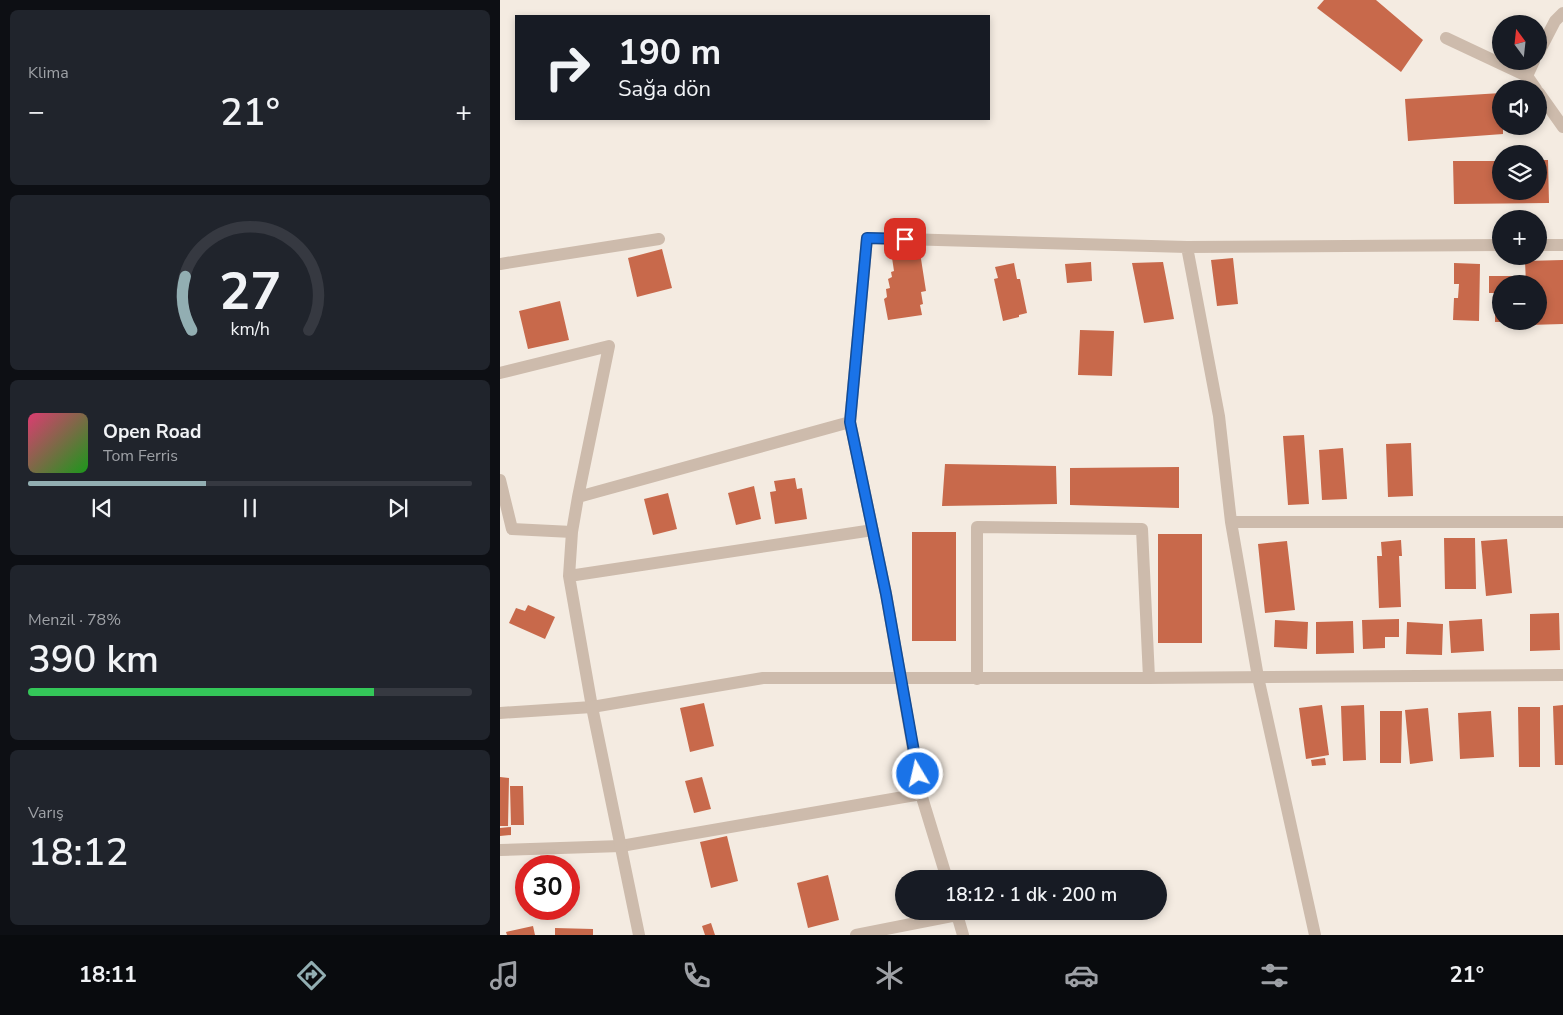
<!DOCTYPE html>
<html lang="tr">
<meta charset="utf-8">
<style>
:root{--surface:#171b24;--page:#20242c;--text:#f1f3f6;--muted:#9ea1a6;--line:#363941;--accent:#92aeb2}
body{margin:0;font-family:"Nunito Sans",sans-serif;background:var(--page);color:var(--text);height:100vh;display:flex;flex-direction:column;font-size:19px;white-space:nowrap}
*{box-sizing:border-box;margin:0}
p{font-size:16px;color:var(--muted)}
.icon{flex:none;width:28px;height:28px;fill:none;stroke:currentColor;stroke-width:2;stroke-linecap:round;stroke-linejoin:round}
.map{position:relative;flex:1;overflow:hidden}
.drawer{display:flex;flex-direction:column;gap:10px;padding:10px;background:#0d0f14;width:500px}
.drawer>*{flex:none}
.top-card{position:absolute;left:15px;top:15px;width:475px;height:105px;border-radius:0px;box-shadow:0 2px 8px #0003;background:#171b24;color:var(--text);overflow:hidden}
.needle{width:32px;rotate:345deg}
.buttons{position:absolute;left:992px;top:15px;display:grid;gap:10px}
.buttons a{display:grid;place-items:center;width:55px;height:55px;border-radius:50%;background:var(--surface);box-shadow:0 2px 8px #0003;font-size:25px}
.speed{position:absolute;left:15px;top:855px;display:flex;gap:10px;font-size:25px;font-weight:700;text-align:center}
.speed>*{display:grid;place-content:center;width:65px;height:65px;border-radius:50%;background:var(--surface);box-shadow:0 2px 8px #0003;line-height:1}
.speed .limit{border:8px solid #d22;background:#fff;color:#111}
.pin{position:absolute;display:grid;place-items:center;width:42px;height:42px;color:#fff;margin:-21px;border-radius:10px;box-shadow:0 2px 8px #0006}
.me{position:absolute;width:55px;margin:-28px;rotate:351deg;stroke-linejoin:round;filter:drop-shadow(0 0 4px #0008)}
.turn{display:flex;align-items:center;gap:18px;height:105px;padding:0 20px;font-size:22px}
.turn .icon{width:65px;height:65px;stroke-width:2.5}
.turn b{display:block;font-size:35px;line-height:42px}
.big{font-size:38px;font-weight:600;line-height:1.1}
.drawer .card{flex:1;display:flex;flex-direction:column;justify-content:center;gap:8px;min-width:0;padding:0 18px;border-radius:8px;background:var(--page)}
.drawer .dial{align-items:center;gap:0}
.dial svg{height:130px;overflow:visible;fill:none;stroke:var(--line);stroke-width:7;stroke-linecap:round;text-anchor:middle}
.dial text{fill:var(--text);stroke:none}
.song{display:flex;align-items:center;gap:15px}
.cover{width:60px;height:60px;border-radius:8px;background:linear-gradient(135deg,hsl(340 70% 55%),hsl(120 70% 35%))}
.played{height:5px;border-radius:2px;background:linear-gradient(90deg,var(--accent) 40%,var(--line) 40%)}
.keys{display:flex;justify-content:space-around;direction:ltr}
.heat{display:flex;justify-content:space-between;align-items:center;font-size:28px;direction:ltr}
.charge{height:8px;border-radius:4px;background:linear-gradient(90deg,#34c759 78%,var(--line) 0)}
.trip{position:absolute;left:395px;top:870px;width:272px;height:50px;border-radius:25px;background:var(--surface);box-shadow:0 2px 8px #0003;font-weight:600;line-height:50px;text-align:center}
.tab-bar{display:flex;height:80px;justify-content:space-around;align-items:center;background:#090b0e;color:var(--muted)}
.tab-bar .icon{width:35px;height:35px}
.tab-bar .active{color:var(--accent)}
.tab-bar b{font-size:22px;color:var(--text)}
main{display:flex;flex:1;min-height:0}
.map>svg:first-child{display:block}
.building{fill:#c8694b}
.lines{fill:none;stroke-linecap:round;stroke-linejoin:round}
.minor{stroke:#cdbbac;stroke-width:12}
.tertiary{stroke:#cdbbac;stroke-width:12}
.route-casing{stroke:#114b97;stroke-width:12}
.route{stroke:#1a73e8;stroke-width:9}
</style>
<main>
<section class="drawer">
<div class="card"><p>Klima</p>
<div class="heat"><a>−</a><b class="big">21°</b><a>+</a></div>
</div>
<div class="card dial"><svg viewBox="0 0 100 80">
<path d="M14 69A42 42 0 1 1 86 69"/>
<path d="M14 69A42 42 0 0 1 10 36" stroke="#92aeb2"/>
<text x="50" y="56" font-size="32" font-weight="700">27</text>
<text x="50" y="72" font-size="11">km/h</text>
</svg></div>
<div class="card">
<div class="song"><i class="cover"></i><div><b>Open Road</b><p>Tom Ferris</p></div></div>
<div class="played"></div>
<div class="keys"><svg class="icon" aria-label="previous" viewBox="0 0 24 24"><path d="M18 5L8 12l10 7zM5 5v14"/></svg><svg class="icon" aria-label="pause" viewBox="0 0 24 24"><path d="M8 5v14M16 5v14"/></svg><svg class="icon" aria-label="next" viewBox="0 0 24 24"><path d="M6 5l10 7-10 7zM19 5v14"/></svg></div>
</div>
<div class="card"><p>Menzil · 78%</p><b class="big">390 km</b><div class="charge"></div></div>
<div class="card"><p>Varış</p><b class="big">18:12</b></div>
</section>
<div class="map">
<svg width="1063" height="935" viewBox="0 0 1063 935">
<rect width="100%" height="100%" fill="#f4ebe1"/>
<path class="building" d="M 824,0 L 876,0 L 923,40 L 901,72 L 817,8 Z
M 1001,93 L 1001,126 L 1003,126 L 1003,134 L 908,141 L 905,99 Z
M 1039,160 L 1048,160 L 1049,203 L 954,204 L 953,161 L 1001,161 L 1001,191 L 1039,191 Z
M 419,246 L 426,291 L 421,292 L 423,304 L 420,305 L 422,315 L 388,320 L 384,299 L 387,297 L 386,289 L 390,288 L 388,279 L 392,277 L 391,272 L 394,271 L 391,251 Z
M 162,249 L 172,288 L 137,297 L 128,258 Z
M 733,258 L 738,304 L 717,306 L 711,260 Z
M 1063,260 L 1063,324 L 1028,325 L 1028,321 L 1039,321 L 1039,284 L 1026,284 L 1025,261 Z
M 591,262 L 592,281 L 567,283 L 565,264 Z
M 663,262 L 674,319 L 644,323 L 632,263 Z
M 514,263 L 517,279 L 520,279 L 527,313 L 519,315 L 519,317 L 503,321 L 494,279 L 498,278 L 495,267 Z
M 954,263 L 980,264 L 979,321 L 953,320 L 954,298 L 958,298 L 959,284 L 954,284 Z
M 989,276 L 1019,276 L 1019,284 L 1001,284 L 1001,293 L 989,293 Z
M 60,301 L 69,340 L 28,349 L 19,311 Z
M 995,306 L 1001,308 L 1001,322 L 995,322 Z
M 580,330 L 614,331 L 612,376 L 578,375 Z
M 804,435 L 809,504 L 788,505 L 783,436 Z
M 911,443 L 913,496 L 888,497 L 886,444 Z
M 843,448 L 847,499 L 822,500 L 819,450 Z
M 445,464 L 556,466 L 557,504 L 442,506 Z
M 679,467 L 679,508 L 570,505 L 570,468 Z
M 295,478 L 297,489 L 302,488 L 307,519 L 275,524 L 270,492 L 276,491 L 274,481 Z
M 254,486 L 261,519 L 236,525 L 228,493 Z
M 168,493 L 177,529 L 153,535 L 144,499 Z
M 412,532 L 456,532 L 456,641 L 412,641 Z
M 658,534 L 702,534 L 702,643 L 658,643 Z
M 944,538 L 975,538 L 976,589 L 945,589 Z
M 1007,539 L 1012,593 L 986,596 L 981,541 Z
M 901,540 L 902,556 L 899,556 L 901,607 L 879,608 L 877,556 L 882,556 L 881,542 Z
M 787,541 L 795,610 L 765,613 L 758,544 Z
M 28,605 L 55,617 L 45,639 L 9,623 L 16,608 L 25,611 Z
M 1059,613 L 1060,650 L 1030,651 L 1030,614 Z
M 899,619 L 899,637 L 885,637 L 885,648 L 863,649 L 862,620 Z
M 982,619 L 984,651 L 951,653 L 949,621 Z
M 775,620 L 808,622 L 807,649 L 774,647 Z
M 853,621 L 854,653 L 816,654 L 816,622 Z
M 907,622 L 943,624 L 942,655 L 906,654 Z
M 204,703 L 214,746 L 190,752 L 180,708 Z
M 822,705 L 829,755 L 806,759 L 799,708 Z
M 864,705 L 866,760 L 843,761 L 841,706 Z
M 1063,705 L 1063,765 L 1055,765 L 1053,706 Z
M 1018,707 L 1040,707 L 1040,767 L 1019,767 Z
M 928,708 L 933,761 L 910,764 L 905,710 Z
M 880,711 L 902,711 L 901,763 L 880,763 Z
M 991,711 L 994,757 L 960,759 L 958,713 Z
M 825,758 L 826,765 L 812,766 L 811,760 Z
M 0,777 L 9,778 L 8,826 L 0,826 Z
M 202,777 L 211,809 L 194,813 L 185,781 Z
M 10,786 L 23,786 L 24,825 L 11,825 Z
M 11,827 L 11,835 L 0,836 L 0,828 Z
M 227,836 L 238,881 L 211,888 L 200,842 Z
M 328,875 L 339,920 L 308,928 L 297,883 Z
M 211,923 L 215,935 L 205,935 L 202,926 Z
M 33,926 L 35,935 L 7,935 L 6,932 Z
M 55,928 L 93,929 L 93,935 L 55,935 Z"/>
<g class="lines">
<path class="minor" d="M 946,38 L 1027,76 L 1036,89
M 1039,52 L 1055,21 L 1063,13
M 1027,76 L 1034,61
M 1039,93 L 1063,127
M 1039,245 L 1063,245
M 687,247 L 719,416 L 731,522 L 758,677 L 815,935
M 0,264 L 159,239
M 0,373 L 109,346 L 78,497 L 72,532 L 69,576 L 92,707 L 0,713
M 350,422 L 386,594 L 421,794 L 447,879
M 0,480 L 12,529 L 72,532
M 78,497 L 350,422 L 367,238 L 687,247 L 1001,245
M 731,522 L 1063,522
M 69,576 L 373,530
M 477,679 L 477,527 L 642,529 L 649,678
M 0,850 L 121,846 L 421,794
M 456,911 L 463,935
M 356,935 L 457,915"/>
<path class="tertiary" d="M 139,935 L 92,707 L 263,678 L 649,678 L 1063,675"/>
</g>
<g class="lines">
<defs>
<path id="route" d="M 405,239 L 367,238 L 350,422 L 386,594 L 418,774"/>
</defs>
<use href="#route" class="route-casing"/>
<use href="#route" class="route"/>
</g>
</svg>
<div class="buttons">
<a><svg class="needle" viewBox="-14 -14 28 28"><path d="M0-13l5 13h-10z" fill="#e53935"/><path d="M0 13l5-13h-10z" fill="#9ea1a6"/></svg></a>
<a><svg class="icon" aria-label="sound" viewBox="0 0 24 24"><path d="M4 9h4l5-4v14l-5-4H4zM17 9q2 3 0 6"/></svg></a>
<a><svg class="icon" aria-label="layers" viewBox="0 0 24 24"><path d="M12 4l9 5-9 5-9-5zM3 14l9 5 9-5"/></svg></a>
<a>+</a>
<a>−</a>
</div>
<div class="speed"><div class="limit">30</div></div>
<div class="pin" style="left:405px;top:239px;background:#d93025"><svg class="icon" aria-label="arrive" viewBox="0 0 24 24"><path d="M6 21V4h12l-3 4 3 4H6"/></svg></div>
<svg class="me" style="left:418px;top:774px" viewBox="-20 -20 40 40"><circle r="17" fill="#1a73e8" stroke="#fff" stroke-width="3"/><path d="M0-11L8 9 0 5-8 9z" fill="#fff"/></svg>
<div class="trip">18:12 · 1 dk · 200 m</div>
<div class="top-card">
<div class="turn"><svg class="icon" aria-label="right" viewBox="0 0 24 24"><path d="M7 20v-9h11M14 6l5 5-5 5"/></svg><div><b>190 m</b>Sağa dön</div></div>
</div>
</div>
</main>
<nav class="tab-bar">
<b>18:11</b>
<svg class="icon active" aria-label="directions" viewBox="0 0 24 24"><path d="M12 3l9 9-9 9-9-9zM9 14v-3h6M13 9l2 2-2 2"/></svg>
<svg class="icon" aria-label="music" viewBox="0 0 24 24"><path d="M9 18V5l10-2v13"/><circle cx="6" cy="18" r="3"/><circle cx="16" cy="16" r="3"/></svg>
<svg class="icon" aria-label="phone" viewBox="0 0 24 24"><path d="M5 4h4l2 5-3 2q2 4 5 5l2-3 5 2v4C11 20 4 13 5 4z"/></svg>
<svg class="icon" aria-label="climate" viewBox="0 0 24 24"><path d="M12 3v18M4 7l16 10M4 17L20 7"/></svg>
<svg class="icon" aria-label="car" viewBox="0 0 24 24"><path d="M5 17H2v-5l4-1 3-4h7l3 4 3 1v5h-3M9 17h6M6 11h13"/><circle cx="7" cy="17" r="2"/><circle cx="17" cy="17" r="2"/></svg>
<svg class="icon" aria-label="filters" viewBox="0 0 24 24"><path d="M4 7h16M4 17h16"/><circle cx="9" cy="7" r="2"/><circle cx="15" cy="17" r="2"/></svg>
<b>21°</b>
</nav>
